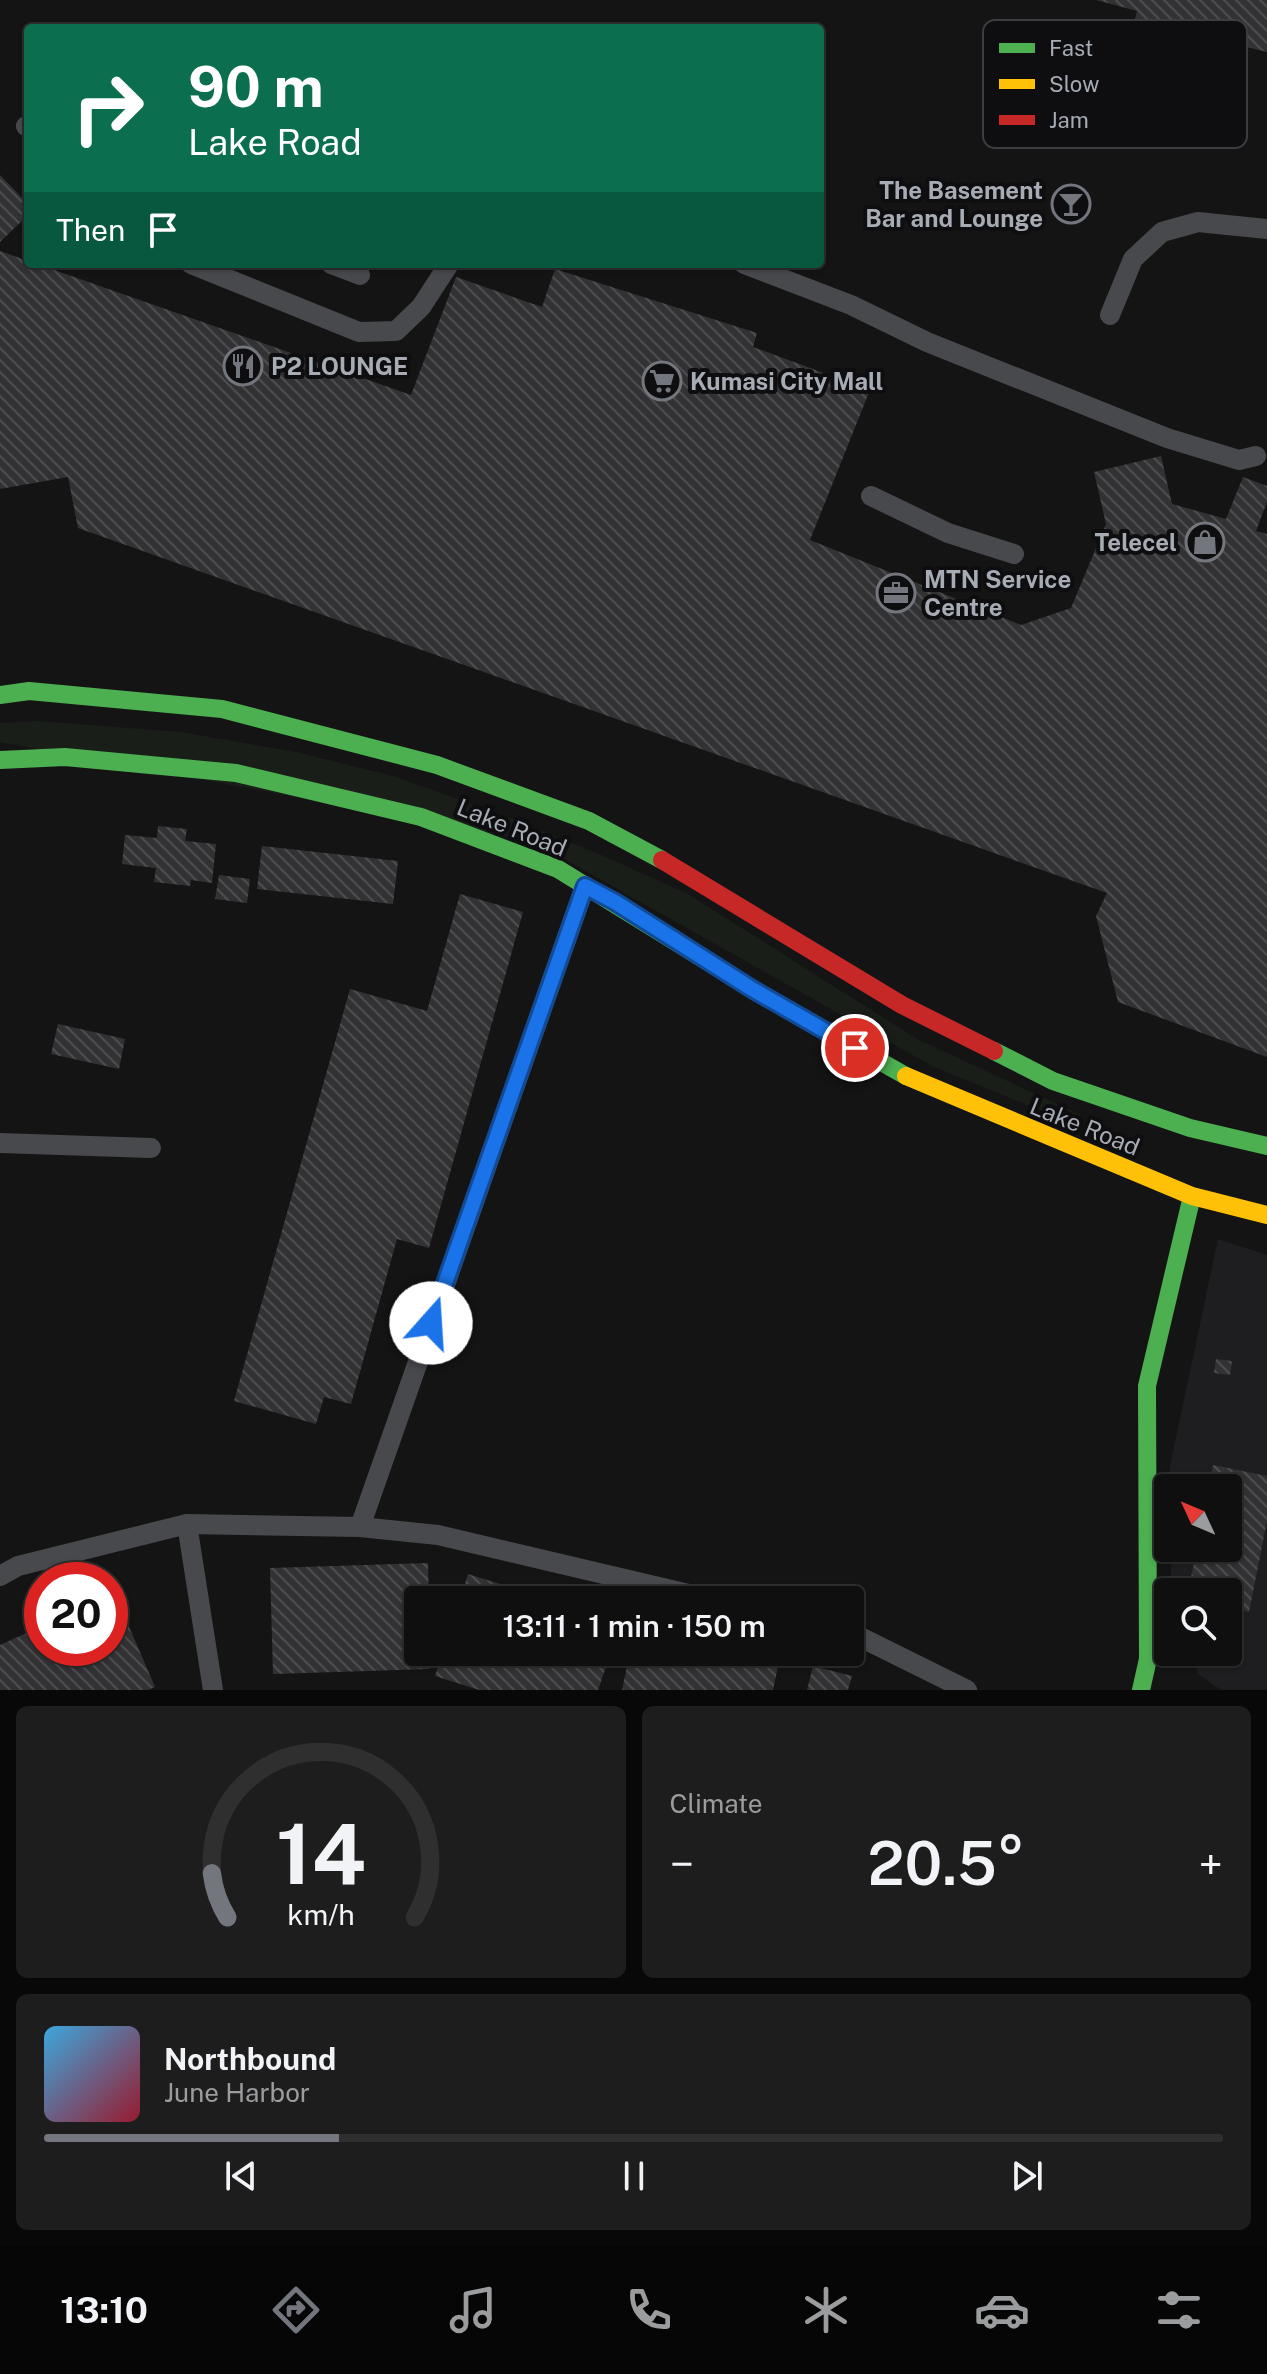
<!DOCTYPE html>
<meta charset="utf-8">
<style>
:root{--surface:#0f0f0f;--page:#1d1d1d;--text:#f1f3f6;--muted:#9b9c9e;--line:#2f2f2f;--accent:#73767c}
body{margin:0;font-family:"Public Sans",sans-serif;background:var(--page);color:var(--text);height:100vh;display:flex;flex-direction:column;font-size:30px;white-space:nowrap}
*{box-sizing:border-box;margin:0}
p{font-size:26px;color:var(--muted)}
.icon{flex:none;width:44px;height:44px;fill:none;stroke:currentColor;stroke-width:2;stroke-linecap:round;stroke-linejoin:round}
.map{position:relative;height:1690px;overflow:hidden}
.side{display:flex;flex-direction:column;gap:16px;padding:16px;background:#080808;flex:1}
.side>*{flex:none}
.hud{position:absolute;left:24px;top:24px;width:800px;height:244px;border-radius:8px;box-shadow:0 2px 6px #0004,0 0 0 2px var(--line);background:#0b6e4f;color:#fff;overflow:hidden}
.needle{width:52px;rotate:314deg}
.buttons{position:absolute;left:1154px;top:1474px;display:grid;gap:16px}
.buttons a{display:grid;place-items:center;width:88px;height:88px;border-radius:8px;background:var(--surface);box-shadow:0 2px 6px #0004,0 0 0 2px var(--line);font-size:40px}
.speed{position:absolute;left:24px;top:1562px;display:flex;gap:16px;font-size:40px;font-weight:700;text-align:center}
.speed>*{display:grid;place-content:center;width:104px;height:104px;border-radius:50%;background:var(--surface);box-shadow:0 2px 6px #0004,0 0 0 2px var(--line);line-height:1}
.speed .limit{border:12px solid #d22;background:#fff;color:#111}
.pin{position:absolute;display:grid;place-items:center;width:68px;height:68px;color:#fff;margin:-34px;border:4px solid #fff;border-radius:50%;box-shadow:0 2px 8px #0007}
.me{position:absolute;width:88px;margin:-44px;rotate:19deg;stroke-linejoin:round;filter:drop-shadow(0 0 6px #0008)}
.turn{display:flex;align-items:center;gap:28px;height:168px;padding:0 32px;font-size:36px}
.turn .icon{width:104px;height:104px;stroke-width:2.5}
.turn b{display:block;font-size:56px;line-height:68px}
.then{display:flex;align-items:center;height:76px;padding:0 32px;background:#0003;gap:16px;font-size:30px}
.big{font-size:60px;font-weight:600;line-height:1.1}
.side .tile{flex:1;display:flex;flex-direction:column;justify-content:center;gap:12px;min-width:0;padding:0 28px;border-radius:12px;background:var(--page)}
.side .dial{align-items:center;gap:0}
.dial svg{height:208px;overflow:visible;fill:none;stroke:var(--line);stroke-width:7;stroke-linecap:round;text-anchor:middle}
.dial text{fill:var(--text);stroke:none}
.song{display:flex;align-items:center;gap:24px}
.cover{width:96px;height:96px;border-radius:12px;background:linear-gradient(135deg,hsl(200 70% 55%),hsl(350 70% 35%))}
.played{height:8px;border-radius:4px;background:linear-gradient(90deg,var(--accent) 25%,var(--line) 25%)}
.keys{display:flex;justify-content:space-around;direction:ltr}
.heat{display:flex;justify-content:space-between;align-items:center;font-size:44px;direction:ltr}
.side .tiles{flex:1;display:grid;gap:16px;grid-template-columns:1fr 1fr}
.tile:last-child{grid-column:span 2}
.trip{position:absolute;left:404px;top:1586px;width:460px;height:80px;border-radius:8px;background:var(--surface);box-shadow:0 2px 6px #0004,0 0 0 2px var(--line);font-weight:600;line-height:80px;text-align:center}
.dock{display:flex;height:128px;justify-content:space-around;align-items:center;background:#060606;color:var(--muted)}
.dock .icon{width:56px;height:56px}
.dock .selected{color:var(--accent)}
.dock b{font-size:36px;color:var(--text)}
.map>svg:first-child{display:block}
.built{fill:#1e1e21}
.grass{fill:#191e19}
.building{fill:url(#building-back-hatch)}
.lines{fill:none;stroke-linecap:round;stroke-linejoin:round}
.lane{stroke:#48494d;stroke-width:20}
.fast{stroke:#4caf50;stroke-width:18}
.slow{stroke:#ffc107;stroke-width:18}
.jam{stroke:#c62828;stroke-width:18}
.route-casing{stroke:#114b97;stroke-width:20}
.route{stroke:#1a73e8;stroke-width:14}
.labels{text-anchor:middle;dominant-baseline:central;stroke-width:8;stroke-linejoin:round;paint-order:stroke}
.poi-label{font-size:24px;font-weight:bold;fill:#a6abb4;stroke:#0e0e10;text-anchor:start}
.street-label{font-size:24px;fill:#a6abb4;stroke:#0e0e10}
.key{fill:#0e0e10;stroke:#3c3d41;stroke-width:2}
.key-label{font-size:22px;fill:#a6abb4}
</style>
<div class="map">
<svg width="1267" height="1690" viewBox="0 0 1267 1690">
<defs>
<pattern id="building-back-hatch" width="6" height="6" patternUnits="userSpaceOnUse" patternTransform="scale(2)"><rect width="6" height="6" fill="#323234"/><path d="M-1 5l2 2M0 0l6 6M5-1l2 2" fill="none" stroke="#4d4d4f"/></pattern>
</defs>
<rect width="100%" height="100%" fill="#141414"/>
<path class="built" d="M 1218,1239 L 1267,1255 L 1267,1690 L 1221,1690 L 1198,1674 L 1192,1652 L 1228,1652 L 1228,1592 L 1175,1592 L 1171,1577 L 1171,1548 L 1228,1548 L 1228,1488 L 1170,1488 L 1170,1466 Z"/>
<path class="grass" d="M 38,721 L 181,732 L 296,752 L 397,777 L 507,817 L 597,853 L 688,894 L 917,1039 L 1081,1115 L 1074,1124 L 932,1066 L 532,841 L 0,742 L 0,723 Z"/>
<path class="building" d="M 1096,0 L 1267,0 L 1267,52 L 1135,20 L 1137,11 Z
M 0,175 L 28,204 L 28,215 L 0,242 Z
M 0,251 L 28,261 L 28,264 L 37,264 L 411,395 L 456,277 L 542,307 L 555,269 L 757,333 L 753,347 L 870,390 L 810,540 L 1021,625 L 1071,608 L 1106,524 L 1094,472 L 1161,456 L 1172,504 L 1226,519 L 1243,477 L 1267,486 L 1267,502 L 1256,531 L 1267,534 L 1267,1057 L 1118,1002 L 1096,916 L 1107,893 L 78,528 L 68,477 L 0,489 Z
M 158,826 L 187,829 L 185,841 L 216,844 L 212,883 L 191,880 L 190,886 L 154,882 L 156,868 L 122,864 L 125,835 L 157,838 Z
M 262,846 L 398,861 L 393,904 L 257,889 Z
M 219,875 L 250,879 L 247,903 L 215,899 Z
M 460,894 L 523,912 L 429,1248 L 397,1239 L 351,1404 L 324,1397 L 316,1424 L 234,1401 L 350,989 L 427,1011 Z
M 58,1024 L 125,1039 L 119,1069 L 51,1054 Z
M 1216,1359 L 1232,1361 L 1230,1375 L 1214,1373 Z
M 1213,1465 L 1267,1476 L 1267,1521 L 1249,1612 L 1228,1608 L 1228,1592 L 1188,1592 L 1197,1548 L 1228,1548 L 1228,1488 L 1209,1488 Z
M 428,1563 L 429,1600 L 418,1600 L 418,1652 L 430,1652 L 430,1669 L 273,1674 L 270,1568 Z
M 468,1574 L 549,1599 L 549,1600 L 460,1600 Z
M 115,1594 L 155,1687 L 148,1690 L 0,1690 L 0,1645 L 42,1626 L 42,1648 L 110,1648 L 110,1597 Z
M 443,1652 L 611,1652 L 598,1690 L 479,1690 L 435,1676 Z
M 630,1652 L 781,1652 L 773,1690 L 622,1690 Z
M 813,1666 L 852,1676 L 848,1690 L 807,1690 Z"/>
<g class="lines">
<path class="lane" d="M 26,126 L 28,127
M 191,264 L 359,332 L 396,331 L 421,307 L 449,264
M 331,264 L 360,275
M 744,264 L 851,305 L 927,342 L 1167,438 L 1239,460 L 1256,456
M 1110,315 L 1133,259 L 1162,232 L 1198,222 L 1267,229
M 871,496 L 948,533 L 1014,554
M 0,1143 L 151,1148
M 187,1524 L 213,1690
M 360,1527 L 585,886
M 0,1576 L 18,1566 L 187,1524 L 360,1527 L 438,1535 L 714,1600
M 850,1632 L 967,1690"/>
<path class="fast" d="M 0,695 L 29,691 L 222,709 L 437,765 L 589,821 L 662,860
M 0,760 L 65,757 L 236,773 L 421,817 L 558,869 L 752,989 L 906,1076
M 994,1051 L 1053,1081 L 1190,1128 L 1267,1146
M 1141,1690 L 1148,1659 L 1147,1386 L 1192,1196"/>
<path class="slow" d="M 906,1076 L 1192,1196 L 1267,1215"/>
<path class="jam" d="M 662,860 L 902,1005 L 994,1051"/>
</g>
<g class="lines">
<defs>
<path id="route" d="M 431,1323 L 585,886 L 615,902 L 752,989 L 855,1048"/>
</defs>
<use href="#route" class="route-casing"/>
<use href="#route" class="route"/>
</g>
<defs>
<symbol id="bar-ring" viewBox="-11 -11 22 22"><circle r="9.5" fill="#0e0e10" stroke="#73767c" stroke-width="1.5"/><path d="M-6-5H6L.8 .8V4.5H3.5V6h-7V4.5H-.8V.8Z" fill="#73767c"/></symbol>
<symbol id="restaurant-ring" viewBox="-11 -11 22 22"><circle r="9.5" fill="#0e0e10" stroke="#73767c" stroke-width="1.5"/><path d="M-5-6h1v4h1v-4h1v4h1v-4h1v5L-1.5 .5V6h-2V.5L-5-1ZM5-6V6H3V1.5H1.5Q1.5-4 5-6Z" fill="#73767c"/></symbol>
<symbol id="supermarket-ring" viewBox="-11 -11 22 22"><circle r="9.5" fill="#0e0e10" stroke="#73767c" stroke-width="1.5"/><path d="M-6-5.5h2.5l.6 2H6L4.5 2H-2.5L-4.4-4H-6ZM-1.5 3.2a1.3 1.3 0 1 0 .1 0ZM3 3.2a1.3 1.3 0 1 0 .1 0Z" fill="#73767c"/></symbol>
<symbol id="shop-ring" viewBox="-11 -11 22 22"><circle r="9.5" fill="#0e0e10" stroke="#73767c" stroke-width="1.5"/><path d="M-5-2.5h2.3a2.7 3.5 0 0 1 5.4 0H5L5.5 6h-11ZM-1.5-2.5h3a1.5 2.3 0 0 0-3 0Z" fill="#73767c"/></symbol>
<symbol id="office-ring" viewBox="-11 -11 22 22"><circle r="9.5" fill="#0e0e10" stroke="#73767c" stroke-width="1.5"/><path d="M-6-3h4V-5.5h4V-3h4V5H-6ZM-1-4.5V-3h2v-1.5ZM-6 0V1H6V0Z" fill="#73767c"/></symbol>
</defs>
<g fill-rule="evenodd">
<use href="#bar-ring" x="1049" y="182" width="44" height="44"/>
<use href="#restaurant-ring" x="221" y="344" width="44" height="44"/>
<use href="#supermarket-ring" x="640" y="359" width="44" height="44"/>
<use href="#shop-ring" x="1183" y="520" width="44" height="44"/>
<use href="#office-ring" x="874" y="571" width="44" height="44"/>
</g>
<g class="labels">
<g class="poi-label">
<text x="1043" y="190" text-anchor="end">The Basement<tspan x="1043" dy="28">Bar and Lounge</tspan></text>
<text x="271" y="366">P2 LOUNGE</text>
<text x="690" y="381">Kumasi City Mall</text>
<text x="1177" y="542" text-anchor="end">Telecel</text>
<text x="924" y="579">MTN Service<tspan x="924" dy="28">Centre</tspan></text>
</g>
<g class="street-label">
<text transform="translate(512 827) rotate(22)">Lake Road</text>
<text transform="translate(1085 1126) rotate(22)">Lake Road</text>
</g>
</g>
<rect x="983" y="20" width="264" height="128" rx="12" class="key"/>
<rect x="999" y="43" width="36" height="10" fill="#4caf50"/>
<rect x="999" y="79" width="36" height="10" fill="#ffc107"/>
<rect x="999" y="115" width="36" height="10" fill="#c62828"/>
<g class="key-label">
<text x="1049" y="56">Fast</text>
<text x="1049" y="92">Slow</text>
<text x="1049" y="128">Jam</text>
</g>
</svg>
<div class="buttons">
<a><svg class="needle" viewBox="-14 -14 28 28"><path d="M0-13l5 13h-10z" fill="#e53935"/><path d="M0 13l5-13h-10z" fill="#9b9c9e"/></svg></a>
<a><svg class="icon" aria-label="search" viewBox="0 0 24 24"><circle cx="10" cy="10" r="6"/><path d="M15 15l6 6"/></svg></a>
</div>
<div class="speed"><div class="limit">20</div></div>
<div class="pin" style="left:855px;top:1048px;background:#d93025"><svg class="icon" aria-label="arrive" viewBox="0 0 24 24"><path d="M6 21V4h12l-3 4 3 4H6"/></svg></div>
<svg class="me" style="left:431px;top:1323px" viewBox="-20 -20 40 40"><circle r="19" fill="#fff"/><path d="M0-13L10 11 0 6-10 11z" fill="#1a73e8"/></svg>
<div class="trip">13:11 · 1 min · 150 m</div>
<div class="hud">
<div class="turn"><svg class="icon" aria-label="right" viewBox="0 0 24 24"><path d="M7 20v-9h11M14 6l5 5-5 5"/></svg><div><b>90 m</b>Lake Road</div></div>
<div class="then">Then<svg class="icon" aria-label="arrive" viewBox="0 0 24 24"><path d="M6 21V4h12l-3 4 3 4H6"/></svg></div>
</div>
</div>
<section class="side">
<div class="tiles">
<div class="tile dial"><svg viewBox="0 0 100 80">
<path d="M14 69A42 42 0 1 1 86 69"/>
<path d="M14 69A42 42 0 0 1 8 52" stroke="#73767c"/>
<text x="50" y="56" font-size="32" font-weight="700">14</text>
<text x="50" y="72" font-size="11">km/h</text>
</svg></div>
<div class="tile"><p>Climate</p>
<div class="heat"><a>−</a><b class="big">20.5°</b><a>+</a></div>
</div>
<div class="tile">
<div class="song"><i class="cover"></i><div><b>Northbound</b><p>June Harbor</p></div></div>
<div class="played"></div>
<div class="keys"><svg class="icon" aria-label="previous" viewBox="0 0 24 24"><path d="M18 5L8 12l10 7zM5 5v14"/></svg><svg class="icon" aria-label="pause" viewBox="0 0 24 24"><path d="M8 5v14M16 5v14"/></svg><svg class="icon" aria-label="next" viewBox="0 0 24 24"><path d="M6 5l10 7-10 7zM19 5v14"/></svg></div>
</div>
</div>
</section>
<nav class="dock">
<b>13:10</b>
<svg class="icon selected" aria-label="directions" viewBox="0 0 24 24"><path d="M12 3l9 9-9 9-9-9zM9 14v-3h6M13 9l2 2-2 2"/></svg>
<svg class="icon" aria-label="music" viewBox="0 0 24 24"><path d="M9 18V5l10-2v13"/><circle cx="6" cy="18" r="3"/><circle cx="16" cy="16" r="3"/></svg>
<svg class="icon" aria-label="phone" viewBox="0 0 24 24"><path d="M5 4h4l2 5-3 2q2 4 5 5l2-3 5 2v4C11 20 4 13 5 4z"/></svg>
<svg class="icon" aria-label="climate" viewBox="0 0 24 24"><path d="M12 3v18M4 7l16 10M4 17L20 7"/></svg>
<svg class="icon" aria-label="car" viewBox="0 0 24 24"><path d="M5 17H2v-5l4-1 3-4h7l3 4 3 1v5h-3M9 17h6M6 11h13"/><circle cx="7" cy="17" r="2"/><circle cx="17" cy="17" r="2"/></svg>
<svg class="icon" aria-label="filters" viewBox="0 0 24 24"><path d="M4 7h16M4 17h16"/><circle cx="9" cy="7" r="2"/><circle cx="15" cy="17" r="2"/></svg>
</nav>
